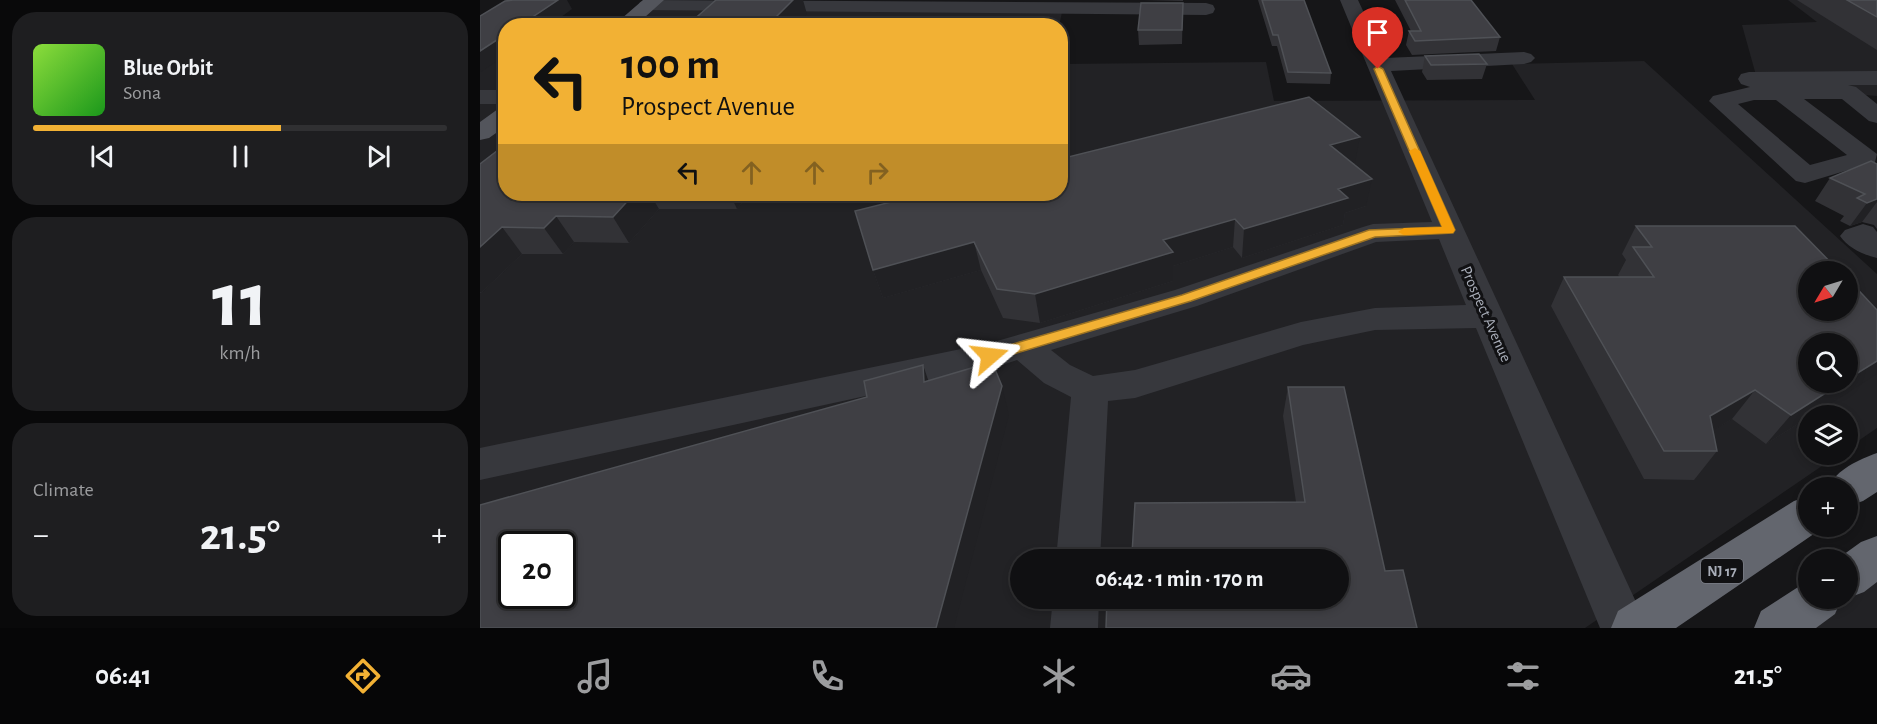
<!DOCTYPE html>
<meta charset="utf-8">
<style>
:root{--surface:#101012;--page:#1e1e20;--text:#f1f3f6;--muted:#9c9d9f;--line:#303032;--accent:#f2b134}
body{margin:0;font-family:"Alegreya Sans",sans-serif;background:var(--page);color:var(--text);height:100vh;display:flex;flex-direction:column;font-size:22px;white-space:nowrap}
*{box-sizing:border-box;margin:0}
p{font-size:20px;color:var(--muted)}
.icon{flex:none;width:33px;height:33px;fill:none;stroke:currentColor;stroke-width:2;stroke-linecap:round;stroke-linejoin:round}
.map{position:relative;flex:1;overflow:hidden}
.sheet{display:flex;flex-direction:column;gap:12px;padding:12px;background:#09090a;width:480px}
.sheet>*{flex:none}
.hud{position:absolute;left:18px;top:18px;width:570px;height:183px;border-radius:24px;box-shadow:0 3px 9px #0003,0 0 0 2px var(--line);background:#f2b134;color:#111;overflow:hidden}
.needle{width:39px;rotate:232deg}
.tools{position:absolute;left:1318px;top:261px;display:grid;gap:12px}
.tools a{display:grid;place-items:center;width:60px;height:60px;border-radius:50%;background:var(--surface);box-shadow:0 3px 9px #0003,0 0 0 2px var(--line);font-size:30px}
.speed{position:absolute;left:18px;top:531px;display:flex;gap:12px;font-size:30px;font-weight:700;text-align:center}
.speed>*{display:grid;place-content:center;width:78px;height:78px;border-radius:50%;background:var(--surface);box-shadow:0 3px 9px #0003,0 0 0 2px var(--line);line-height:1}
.speed .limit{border:3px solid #111;border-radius:9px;background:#fff;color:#111}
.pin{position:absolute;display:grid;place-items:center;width:51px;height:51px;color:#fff;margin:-62px -26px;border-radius:50% 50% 50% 0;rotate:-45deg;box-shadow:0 0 6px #0007}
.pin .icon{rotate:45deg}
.me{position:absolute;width:66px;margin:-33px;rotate:73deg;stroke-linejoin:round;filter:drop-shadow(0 0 4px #0008)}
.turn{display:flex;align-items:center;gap:21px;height:126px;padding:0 24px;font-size:27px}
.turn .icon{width:78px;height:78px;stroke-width:2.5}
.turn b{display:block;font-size:42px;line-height:51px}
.lanes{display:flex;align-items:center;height:57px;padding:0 24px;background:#0003;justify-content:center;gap:30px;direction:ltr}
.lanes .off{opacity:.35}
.big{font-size:45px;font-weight:700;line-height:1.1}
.sheet .widget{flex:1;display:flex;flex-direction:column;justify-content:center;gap:9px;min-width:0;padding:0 21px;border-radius:24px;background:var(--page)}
.sheet .dial{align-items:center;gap:0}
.dial b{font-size:78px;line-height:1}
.song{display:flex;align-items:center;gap:18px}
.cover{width:72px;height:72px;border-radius:9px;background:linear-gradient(135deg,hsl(90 70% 55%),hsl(120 70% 35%))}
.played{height:6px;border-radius:3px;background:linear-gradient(90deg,var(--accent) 60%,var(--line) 60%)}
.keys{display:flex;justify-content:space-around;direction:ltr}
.heat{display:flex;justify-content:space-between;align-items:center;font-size:33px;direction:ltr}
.trip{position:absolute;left:530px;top:549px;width:339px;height:60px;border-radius:30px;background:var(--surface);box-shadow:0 3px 9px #0003,0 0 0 2px var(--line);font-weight:700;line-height:60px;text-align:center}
.tabs{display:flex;height:96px;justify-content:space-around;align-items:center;background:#060607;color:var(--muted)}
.tabs .icon{width:42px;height:42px}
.tabs .active{color:var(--accent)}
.tabs b{font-size:27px;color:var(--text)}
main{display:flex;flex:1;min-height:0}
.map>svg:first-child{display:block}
.built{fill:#222225;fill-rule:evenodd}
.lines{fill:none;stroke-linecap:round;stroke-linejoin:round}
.minor{fill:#37383d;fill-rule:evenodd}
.major{fill:#53555c;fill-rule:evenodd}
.highway{fill:#63666e;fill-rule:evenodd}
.wall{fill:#323236}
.shaded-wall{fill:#212124}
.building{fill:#3f3f44;stroke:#4f5156;stroke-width:1.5;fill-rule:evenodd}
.route{fill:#f2b134;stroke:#9d7322;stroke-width:1.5}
.slow{fill:#f59e0b}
.labels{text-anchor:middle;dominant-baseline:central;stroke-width:6;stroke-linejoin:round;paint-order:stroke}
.shield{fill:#111113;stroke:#7b7e86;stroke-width:1.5}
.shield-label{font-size:15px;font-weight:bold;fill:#a8adb8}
.street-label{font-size:16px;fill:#a8adb8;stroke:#111113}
</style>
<main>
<section class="sheet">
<div class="widget">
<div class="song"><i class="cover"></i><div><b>Blue Orbit</b><p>Sona</p></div></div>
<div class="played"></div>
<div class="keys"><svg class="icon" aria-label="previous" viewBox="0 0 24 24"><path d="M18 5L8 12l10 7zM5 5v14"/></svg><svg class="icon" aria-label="pause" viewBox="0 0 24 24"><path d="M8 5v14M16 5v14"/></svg><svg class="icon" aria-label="next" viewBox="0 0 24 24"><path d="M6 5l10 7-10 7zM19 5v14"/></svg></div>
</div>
<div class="widget dial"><b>11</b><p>km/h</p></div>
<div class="widget"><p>Climate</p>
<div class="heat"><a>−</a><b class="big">21.5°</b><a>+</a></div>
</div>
</section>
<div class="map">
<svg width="1397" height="628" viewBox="0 0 1397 628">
<rect width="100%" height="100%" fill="#161618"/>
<path class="built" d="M 1308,0 L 1397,0 L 1397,96 L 1279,86 L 1262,25 L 1337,22 Z
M 167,6 L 583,8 L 579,26 L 136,26 Z
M 25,48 L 26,194 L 580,194 L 581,64 L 786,62 L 794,101 L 1055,100 L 1032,64 L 1164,61 L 1397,274 L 1397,428 L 1368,448 L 1368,416 L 1329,416 L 1329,454 L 1358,455 L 1105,628 L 0,628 L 0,49 ZM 1329,272 L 1368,272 L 1368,310 L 1329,310 ZM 1329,344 L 1368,344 L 1368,382 L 1329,382 ZM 32,544 L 82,544 L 82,596 L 32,596 ZM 540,560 L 858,560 L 858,598 L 540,598 Z
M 1397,556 L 1397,628 L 1298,628 L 1339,599 L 1368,598 L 1368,577 Z"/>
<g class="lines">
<path class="minor" d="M 167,0 L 726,3 L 733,5 L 735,9 L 733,13 L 726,15 L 160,10 L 158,6 L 160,2 Z
M 860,0 L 878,0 L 905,58 L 1044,52 L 1051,54 L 1055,58 L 1051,62 L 1044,64 L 911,71 L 1168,628 L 1120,628 L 996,328 L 895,330 L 823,345 L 655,398 L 628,401 L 620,560 L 576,560 L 591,397 L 564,383 L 537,360 L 510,369 L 0,480 L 0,448 L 510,343 L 695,290 L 883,227 L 893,224 L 952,222 ZM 959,239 L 986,305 L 895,308 L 821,322 L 655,370 L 613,376 L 590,365 L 571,350 L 717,306 L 896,242 Z
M 1397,71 L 1397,85 L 1304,85 L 1368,85 L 1376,87 L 1397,104 L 1397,123 L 1389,121 L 1362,99 L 1324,99 L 1397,154 L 1395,162 L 1325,183 L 1316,181 L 1229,101 L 1233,96 L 1270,87 L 1261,84 L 1258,79 L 1261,74 L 1269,72 ZM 1274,100 L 1296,100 L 1367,155 L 1330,165 L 1258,104 Z
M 0,90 L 26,90 L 26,104 L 0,104 Z
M 1383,224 L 1393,227 L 1397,232 L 1397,258 C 1384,255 1368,248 1360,236 L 1365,230 Z
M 573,598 L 619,598 L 618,628 L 570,628 Z"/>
<path class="major" d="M 163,0 L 184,0 L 155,26 L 133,26 Z
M 26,107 L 26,126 L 9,138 L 0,140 L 0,122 L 18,109 Z"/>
<path class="highway" d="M 1397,453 L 1397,492 L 1383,501 L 1368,506 L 1368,488 L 1348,488 C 1357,469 1378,460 1397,453 Z
M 1329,496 L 1329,526 L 1344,527 L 1196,628 L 1131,628 L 1138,611 L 1314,501 Z
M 1397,536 L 1397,582 L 1384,592 L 1368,598 L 1368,560 L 1356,560 L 1381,542 Z
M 1329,580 L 1329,598 L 1362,598 L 1355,614 L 1336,628 L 1274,628 L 1281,611 Z"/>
</g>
<path class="wall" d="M 663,0 L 703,0 L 703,1 Z
M 778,0 L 824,0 L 851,73 L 850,84 L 807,83 L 797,46 L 792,46 Z
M 915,0 L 991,0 L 1020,37 L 1016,51 L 932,55 L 926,45 L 929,31 L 931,31 Z
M 1317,0 L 1397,0 L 1397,50 Z
M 703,3 L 702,44 L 659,45 L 658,30 Z
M 945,56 L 1007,64 L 1002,79 L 947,80 L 942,72 Z
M 26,130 L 26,194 L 269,194 L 257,209 L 179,209 L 149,243 L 94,242 L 83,254 L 42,254 L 1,293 L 0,293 L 0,164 L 25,144 L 19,135 Z
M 875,163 L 874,164 L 886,206 L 865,213 L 863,225 L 762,258 L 753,247 L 693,266 L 693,281 L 560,323 L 523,318 L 501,270 L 403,298 L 393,270 L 375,211 Z
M 1397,164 L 1397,229 L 1394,225 L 1382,222 L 1370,226 L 1360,221 L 1364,216 L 1335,201 L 1350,178 Z
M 1156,226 L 1329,416 L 1329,417 L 1286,444 L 1252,419 L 1233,430 L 1237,451 L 1214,480 L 1164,479 L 1071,306 L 1084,277 L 1140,277 L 1138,275 L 1146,260 L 1142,254 Z
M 808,387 L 905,571 L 937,628 L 652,554 L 816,502 L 803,416 Z"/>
<path class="shaded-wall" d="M 78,0 L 87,0 L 92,9 L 69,26 L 39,26 Z
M 313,0 L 323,0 L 327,14 L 316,26 L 287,26 Z
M 26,34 L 26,55 L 1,72 L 0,69 L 0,51 Z
M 880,137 L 875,163 L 846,172 L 850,145 Z
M 892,179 L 886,206 L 865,213 L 863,225 L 762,258 L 764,229 L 858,189 Z
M 154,194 L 170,194 L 179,209 L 149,243 L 133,217 Z
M 250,194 L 269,194 L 257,209 Z
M 1397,199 L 1397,202 L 1382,222 L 1370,226 L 1387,203 Z
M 76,216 L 94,242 L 83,254 L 64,228 Z
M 755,219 L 753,247 L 693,266 L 693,281 L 560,323 L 555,294 L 683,240 Z
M 22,227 L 42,254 L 1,293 L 0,292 L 0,247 Z
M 494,242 L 501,270 L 403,298 L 393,270 Z
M 1397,361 L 1397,374 L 1331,416 L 1329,416 L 1329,417 L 1286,444 L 1311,415 L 1363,382 L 1368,382 L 1368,379 Z
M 443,365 L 453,394 L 444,382 Z
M 522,386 L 529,415 L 474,628 L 456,628 Z
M 1275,390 L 1252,419 L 1209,445 L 1230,416 Z"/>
<path class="building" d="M 33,0 L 78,0 L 39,26 L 26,26 L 26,34 L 0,51 L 0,16 L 25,1 Z
M 236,0 L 313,0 L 287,26 L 159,26 L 162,24 L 211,22 Z
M 782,0 L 824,0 L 851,73 L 808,72 L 798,35 L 793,35 Z
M 925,0 L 991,0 L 1020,37 L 935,41 L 929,31 L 941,31 Z
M 1367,0 L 1397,0 L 1397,17 Z
M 661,3 L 703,3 L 702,30 L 658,30 Z
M 999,54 L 1007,64 L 951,65 L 945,56 Z
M 829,97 L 880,137 L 850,145 L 892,179 L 858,189 L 868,198 L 764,229 L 755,219 L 683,240 L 693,252 L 555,294 L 517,289 L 494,242 L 393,270 L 375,211 L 443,194 L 580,194 L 580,159 Z
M 26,130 L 26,135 L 19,135 Z
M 26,144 L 26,194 L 154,194 L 133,217 L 76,216 L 64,228 L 22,227 L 0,247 L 0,164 Z
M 1391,161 L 1397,164 L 1397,199 L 1387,203 L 1377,198 L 1385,194 L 1350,178 Z
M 1156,226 L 1315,226 L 1360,272 L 1329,272 L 1329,310 L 1368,310 L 1368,279 L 1397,310 L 1397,361 L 1368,379 L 1368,344 L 1329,344 L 1329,382 L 1363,382 L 1311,415 L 1275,390 L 1230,416 L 1237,451 L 1184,451 L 1084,277 L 1174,277 L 1153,247 L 1172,247 Z
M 512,362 L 522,386 L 456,628 L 0,628 L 0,505 L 387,397 L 384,381 L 443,365 L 444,382 ZM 32,544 L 82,544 L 82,596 L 32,596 Z
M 808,387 L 864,387 L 905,571 L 923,570 L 937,628 L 626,628 L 627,598 L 858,598 L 858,560 L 630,560 L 630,554 L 652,554 L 655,503 L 825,502 Z"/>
<path class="route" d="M 898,66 L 903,69 L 975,230 L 973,233 L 895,237 L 711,301 L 510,361 L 505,360 L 503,356 L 505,352 L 702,295 L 889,230 L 962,227 L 894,69 Z"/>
<path class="slow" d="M 935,148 L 940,151 L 975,230 L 973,233 L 924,235 L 918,232 L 924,228 L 962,227 L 929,151 Z"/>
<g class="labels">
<rect class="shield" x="1221" y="559" width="42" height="24" rx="4.5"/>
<g class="shield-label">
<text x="1242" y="571">NJ 17</text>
</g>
<g class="street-label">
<text transform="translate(1006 314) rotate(66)">Prospect Avenue</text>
</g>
</g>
</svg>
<div class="tools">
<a><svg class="needle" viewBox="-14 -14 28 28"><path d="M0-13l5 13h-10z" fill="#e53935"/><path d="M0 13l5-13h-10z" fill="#9c9d9f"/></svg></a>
<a><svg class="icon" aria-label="search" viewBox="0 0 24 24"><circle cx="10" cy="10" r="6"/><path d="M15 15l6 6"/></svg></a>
<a><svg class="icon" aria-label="layers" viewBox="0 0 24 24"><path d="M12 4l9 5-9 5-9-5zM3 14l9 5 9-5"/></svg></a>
<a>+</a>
<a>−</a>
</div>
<div class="speed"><div class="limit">20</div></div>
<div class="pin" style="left:898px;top:69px;background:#d93025"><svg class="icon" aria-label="arrive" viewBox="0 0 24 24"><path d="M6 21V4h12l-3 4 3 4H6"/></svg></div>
<svg class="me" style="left:510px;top:356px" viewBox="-20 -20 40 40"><path d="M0-17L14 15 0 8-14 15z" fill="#f2b134" stroke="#fff" stroke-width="4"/></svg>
<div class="trip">06:42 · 1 min · 170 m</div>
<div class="hud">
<div class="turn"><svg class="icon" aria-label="left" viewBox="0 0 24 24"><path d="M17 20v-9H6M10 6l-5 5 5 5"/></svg><div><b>100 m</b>Prospect Avenue</div></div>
<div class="lanes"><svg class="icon" aria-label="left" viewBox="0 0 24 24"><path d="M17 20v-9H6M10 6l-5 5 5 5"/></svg><svg class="icon off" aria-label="ahead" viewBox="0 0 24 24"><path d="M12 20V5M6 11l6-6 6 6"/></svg><svg class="icon off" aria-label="ahead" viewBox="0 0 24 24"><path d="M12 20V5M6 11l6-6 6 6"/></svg><svg class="icon off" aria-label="right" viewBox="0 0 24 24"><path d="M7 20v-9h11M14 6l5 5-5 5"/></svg></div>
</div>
</div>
</main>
<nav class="tabs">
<b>06:41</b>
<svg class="icon active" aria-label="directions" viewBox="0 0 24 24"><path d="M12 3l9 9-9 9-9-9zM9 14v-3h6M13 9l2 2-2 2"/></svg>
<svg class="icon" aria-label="music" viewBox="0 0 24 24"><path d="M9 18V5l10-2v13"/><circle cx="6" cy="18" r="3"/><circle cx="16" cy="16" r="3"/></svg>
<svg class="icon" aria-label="phone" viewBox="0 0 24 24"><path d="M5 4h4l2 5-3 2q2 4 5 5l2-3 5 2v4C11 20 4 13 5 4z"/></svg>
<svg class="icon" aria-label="climate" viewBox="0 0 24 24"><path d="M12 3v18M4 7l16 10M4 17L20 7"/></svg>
<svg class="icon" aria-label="car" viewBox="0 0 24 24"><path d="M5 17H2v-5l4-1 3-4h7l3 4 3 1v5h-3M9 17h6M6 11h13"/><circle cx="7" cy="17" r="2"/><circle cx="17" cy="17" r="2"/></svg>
<svg class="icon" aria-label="filters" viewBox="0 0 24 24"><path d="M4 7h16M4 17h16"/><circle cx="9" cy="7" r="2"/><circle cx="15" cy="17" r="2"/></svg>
<b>21.5°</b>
</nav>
